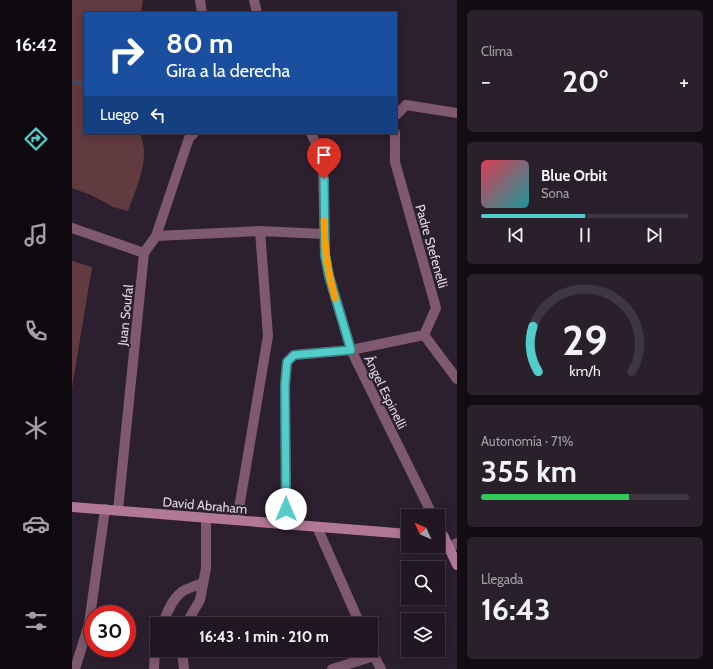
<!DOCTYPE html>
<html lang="es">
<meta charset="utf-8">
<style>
:root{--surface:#211723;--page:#29202b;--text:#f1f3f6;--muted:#a29fa6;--line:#3e3641;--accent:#53cdcb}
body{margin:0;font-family:Cabin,sans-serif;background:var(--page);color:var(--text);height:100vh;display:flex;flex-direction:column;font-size:15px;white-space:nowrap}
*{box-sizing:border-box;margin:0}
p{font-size:13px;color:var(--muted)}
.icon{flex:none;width:22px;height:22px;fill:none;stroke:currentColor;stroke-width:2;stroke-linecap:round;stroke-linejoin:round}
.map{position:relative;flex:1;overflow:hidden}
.side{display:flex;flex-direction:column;gap:10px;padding:10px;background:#120d13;width:256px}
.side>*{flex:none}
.top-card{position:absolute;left:12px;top:12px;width:313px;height:122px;border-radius:0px;box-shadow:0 2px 10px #0003,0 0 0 1px var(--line);background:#1a4fa0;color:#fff;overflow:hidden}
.needle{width:26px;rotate:315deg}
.tools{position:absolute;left:329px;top:509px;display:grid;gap:8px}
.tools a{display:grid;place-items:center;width:44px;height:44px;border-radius:0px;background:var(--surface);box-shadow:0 2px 10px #0003,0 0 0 1px var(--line);font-size:20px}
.speed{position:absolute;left:12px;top:605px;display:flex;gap:8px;font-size:20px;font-weight:700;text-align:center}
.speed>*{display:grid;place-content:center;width:52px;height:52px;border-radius:50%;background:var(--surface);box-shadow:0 2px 10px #0003,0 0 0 1px var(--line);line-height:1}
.speed .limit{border:6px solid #d22;background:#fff;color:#111}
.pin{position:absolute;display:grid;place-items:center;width:34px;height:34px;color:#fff;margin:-41px -17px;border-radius:50% 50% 50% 0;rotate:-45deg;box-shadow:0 0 4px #0007}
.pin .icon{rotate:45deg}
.me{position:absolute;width:44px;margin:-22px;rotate:0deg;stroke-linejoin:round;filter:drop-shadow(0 0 3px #0008)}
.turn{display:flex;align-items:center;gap:14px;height:84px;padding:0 16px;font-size:18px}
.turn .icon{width:52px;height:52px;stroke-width:2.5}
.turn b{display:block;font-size:28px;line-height:34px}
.then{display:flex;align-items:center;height:38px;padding:0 16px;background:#0003;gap:8px;font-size:15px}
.big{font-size:30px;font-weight:800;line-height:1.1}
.side .widget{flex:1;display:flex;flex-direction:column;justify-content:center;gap:6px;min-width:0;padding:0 14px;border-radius:6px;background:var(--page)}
.side .dial{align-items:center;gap:0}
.dial svg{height:104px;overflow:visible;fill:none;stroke:var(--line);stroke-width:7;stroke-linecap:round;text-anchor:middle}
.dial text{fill:var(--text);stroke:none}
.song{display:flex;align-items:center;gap:12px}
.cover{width:48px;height:48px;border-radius:6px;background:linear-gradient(135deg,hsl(350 70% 55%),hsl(180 70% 35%))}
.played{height:4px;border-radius:2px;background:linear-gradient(90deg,var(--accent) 50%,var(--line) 50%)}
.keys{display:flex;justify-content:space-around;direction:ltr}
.heat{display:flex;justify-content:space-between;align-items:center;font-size:22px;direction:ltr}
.charge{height:6px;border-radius:3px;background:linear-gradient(90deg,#34c759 71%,var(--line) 0)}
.trip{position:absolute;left:78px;top:617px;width:228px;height:40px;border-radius:0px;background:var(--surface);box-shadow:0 2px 10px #0003,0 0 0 1px var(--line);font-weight:800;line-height:40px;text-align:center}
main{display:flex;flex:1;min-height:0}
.tabs{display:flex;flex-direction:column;width:72px;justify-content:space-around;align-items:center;background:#0d090e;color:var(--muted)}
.tabs .icon{width:28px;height:28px}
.tabs .active{color:var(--accent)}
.tabs b{font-size:18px;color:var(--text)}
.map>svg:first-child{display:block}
.green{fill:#613b40}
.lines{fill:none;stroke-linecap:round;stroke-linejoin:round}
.stream{stroke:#474863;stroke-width:4}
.minor{stroke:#7f596e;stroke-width:10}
.secondary{stroke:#b27697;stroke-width:10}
.route-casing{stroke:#368584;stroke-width:10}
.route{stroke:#53cdcb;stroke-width:7}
.slow{stroke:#f59e0b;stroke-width:7}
.labels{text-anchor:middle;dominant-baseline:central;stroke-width:4;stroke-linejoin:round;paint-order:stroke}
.street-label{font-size:13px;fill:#e0d8e2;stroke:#2c1f2f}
</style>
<main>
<nav class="tabs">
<b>16:42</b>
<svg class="icon active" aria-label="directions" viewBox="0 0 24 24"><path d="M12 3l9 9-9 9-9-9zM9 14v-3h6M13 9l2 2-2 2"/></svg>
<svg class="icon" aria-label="music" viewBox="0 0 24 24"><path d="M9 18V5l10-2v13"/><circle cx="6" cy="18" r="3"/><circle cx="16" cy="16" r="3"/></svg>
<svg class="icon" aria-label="phone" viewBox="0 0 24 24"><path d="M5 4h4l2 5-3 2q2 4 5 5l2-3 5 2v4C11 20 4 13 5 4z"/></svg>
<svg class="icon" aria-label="climate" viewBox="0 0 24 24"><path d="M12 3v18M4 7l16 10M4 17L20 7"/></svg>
<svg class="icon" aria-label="car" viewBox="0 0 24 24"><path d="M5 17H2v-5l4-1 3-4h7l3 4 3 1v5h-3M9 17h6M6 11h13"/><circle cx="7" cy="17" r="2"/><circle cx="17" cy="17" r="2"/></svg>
<svg class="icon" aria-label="filters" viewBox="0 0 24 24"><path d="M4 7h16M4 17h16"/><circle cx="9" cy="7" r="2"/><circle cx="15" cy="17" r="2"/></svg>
</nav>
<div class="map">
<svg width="385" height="669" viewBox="0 0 385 669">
<rect width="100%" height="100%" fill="#2c1f2f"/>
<path class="green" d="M 0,0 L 71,0 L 69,13 L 13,13 L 13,133 L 68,133 C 79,160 65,185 56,211 L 41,207 L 19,195 L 0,188 Z
M 0,261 L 20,267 L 0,388 Z"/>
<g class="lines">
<path class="stream" d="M 0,81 L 13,85"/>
<path class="minor" d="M 128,0 L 130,13
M 182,0 L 185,13
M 324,115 L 334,105 L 385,113
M 239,133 L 245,146 L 251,166 L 253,255 L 257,276 L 279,350 L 361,516
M 323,133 L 323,162 L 364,308 L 352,335 L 385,379
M 0,228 L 72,253
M 188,231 L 252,234
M 84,236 L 188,231 L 196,336 L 165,520
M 46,510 L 72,253 L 84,236 L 117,138 L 122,133
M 214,524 L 213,385 L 215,362 L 222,355 L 279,350 L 352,335
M 366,526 L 372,537
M 245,527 L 288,624
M 377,548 L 385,543
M 91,624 C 95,612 101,596 113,590 C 119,587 125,585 131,583
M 114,624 L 128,600 L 134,568 L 134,518
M 110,650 L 112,669
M 299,650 L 309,669
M 3,669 L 17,624 L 33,509
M 82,669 L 83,649 L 85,642
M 260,669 L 302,656"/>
<path class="secondary" d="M 0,507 L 336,534
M 366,537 L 372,537 L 385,565"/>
</g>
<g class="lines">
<defs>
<path id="route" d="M 214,509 L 213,385 L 215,362 L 222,355 L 279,350 L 257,276 L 253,255 L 252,179"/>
</defs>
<use href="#route" class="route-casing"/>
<use href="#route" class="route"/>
<path class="slow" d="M 252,221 C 252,248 256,272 263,298"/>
</g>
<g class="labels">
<g class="street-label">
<text transform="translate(360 246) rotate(74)">Padre Stefenelli</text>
<text transform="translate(53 315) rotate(-84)">Juan Soufal</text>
<text transform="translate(314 392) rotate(64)">Ángel Espinelli</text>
<text transform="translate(133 505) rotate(5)">David Abraham</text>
</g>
</g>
</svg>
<div class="tools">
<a><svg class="needle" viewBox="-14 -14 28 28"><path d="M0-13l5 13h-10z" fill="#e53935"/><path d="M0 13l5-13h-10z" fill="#a29fa6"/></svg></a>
<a><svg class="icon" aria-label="search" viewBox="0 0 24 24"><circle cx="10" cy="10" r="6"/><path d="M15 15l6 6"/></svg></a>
<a><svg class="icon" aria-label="layers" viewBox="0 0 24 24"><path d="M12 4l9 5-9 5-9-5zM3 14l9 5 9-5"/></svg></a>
</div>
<div class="speed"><div class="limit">30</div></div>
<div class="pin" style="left:252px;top:179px;background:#d93025"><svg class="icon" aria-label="arrive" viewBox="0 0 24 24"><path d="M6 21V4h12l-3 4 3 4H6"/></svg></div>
<svg class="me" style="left:214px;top:509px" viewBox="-20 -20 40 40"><circle r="19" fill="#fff"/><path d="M0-13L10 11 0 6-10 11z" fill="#53cdcb"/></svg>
<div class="trip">16:43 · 1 min · 210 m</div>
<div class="top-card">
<div class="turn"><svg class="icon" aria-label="right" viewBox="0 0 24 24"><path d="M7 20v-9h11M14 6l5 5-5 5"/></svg><div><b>80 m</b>Gira a la derecha</div></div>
<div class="then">Luego<svg class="icon" aria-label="left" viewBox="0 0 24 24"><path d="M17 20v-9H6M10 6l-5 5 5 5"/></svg></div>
</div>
</div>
<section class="side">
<div class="widget"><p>Clima</p>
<div class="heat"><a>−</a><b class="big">20°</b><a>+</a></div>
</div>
<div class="widget">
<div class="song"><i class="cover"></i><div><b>Blue Orbit</b><p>Sona</p></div></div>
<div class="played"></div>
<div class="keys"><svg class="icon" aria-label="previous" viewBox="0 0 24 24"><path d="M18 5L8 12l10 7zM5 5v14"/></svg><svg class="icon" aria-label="pause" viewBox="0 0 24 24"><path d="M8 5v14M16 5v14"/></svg><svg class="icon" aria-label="next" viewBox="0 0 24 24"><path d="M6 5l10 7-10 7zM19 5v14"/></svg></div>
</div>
<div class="widget dial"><svg viewBox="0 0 100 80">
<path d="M14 69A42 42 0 1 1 86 69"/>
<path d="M14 69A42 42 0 0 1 10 34" stroke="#53cdcb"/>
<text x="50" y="56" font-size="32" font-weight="700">29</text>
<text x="50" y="72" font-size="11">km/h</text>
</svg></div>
<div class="widget"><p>Autonomía · 71%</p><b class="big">355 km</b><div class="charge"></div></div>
<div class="widget"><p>Llegada</p><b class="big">16:43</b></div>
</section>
</main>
